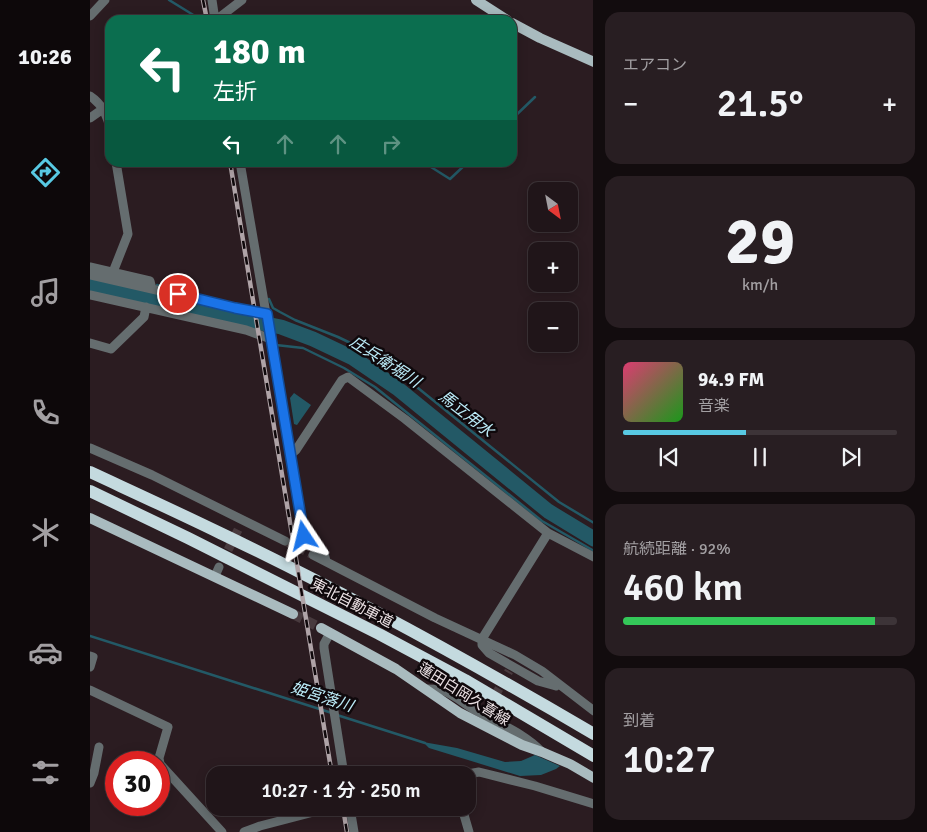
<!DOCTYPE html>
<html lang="ja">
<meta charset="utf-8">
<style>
:root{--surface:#201519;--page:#281e22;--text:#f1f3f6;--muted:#a29fa2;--line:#3d3438;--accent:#58c9e3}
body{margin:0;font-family:Signika,"Noto Sans JP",sans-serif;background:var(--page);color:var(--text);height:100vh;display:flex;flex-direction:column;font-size:19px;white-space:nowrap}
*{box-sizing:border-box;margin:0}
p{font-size:16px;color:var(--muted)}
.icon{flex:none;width:28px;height:28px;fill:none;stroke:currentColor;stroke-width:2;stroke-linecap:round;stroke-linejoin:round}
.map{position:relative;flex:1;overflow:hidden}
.details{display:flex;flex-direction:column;gap:12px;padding:12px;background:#120c0e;width:334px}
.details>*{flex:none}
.hud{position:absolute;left:15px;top:15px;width:412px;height:152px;border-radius:15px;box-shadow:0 2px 12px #0003,0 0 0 1px var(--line);background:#0b6e4f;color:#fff;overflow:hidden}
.needle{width:32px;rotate:148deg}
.buttons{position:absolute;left:438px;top:182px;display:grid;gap:10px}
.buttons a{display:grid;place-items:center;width:50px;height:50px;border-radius:10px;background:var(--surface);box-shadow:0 2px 12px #0003,0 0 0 1px var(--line);font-size:25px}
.speed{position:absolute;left:15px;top:751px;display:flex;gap:10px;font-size:25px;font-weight:700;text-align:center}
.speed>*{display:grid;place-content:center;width:65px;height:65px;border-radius:50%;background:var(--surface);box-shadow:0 2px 12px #0003,0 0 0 1px var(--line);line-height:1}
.speed .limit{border:8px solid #d22;background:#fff;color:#111}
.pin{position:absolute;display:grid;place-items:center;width:42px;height:42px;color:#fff;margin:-21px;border:2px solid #fff;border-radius:50%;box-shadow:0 1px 5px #0007}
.me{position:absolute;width:55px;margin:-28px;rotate:350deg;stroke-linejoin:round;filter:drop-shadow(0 0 4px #0008)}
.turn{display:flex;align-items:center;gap:18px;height:105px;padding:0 25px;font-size:22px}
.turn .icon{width:65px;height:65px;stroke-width:2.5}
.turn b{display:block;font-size:35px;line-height:42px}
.lanes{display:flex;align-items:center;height:48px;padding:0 25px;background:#0003;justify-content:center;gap:25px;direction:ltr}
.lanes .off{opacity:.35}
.big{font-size:38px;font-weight:600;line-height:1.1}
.details .tile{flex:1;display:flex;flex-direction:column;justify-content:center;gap:8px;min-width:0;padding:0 18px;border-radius:15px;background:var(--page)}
.details .dial{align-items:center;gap:0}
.dial b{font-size:65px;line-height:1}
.song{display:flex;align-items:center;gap:15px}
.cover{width:60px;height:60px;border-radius:8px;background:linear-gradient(135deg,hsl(340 70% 55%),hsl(120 70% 35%))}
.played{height:5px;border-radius:2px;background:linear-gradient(90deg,var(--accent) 45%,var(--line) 45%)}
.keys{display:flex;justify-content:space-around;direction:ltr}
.heat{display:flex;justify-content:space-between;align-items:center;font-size:28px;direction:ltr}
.charge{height:8px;border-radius:4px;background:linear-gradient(90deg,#34c759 92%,var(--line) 0)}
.trip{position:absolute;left:116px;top:766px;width:270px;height:50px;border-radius:15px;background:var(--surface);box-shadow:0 2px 12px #0003,0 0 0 1px var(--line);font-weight:600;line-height:50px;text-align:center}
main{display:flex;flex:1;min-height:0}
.tab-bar{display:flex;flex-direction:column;width:90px;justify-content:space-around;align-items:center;background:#0d080a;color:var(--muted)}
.tab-bar .icon{width:35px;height:35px}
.tab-bar .current{color:var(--accent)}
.tab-bar b{font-size:22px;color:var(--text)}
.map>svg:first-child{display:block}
.water{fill:#235966}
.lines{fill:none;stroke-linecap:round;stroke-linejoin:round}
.stream{stroke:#235966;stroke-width:2.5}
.river{stroke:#235966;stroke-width:15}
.minor-tunnel{stroke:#483a3e;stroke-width:9;stroke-dasharray:9 4.5;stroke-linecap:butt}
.major-tunnel{stroke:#483a3e;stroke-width:10;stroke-dasharray:10 5;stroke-linecap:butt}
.minor{stroke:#656d6f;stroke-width:9}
.major{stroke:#a9bbbf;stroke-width:10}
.highway{stroke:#c4dadf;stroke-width:12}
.rail-casing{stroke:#afa3a7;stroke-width:4.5}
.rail{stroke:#0f080b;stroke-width:2.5;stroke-dasharray:8;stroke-linecap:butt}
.route-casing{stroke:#114b97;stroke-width:12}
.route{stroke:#1a73e8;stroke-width:9}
.labels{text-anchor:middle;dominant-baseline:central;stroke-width:5;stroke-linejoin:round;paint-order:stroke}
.street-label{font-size:15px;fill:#ebe1e4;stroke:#0f080b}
.water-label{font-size:16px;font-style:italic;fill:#bcecf9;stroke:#0f080b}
</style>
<main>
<nav class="tab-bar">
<b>10:26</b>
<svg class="icon current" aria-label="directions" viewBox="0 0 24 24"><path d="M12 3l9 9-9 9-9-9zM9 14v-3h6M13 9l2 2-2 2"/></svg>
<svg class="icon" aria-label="music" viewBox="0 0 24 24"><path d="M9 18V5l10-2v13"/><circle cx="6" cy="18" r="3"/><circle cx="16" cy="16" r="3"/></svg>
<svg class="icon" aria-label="phone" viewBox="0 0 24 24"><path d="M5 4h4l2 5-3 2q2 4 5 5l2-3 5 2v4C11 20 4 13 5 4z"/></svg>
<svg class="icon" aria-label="climate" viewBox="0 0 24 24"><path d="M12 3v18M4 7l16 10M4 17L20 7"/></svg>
<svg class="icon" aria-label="car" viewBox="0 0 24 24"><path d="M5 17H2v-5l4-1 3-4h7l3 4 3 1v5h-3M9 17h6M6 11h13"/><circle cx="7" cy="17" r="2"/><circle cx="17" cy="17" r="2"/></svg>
<svg class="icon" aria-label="filters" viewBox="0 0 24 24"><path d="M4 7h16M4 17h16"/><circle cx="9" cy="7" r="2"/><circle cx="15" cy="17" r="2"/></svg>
</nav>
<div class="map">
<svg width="504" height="832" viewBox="0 0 504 832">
<rect width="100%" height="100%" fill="#2b1c21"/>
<path class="water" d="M 204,393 L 221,405 L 207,425 L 204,424 L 200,398 Z
M 333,742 L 367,748 L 415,762 L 431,761 L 445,755 L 470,766 L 466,769 L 451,775 L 430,776 L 339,748 Z"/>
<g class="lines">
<path class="stream" d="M 79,0 L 105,16
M 422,119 L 445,97
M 333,162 L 360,179 L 378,162
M 67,285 L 80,289
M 179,299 L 183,308 L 190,312 L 205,320 L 248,337 L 275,350 L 293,363 L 328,388 L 469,502 L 504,523
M 186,345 L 213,348 L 254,368 L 285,387 L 452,521 L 504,551
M 0,636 L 242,713
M 247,715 L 335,743"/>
<path class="river" d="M 0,285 L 109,311 L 191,327 L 223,339 L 263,358 L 307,388 L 458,511 L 504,539"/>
<path class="minor-tunnel" d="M 195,541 L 223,555
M 132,562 L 149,528
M 398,708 L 419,671"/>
<path class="major-tunnel" d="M 203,614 L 231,628"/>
<path class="minor" d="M 122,0 L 125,20
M 0,16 L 15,0
M 126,20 L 152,0
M 0,96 C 12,104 18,116 20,130
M 0,118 L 20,104
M 150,162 L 214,535 L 216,540 L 234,553 L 236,561
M 0,267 L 60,281 L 62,289
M 23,272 L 38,234 L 26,162
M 0,275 L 145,308 L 177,314
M 0,295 L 156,330 L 181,339
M 0,343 L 21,349 L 54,317 L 56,307
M 0,448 L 62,475 L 195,541
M 200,455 L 206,450 L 252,380 L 258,377 L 315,419 L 458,533 L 504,557
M 458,533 L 392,639 L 392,645 L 399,653 L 448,681 L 466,686
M 223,555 L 345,618 L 425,655 L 452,671 L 504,711
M 125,576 L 129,567
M 240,633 L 234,644 L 234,648 L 254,775
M 0,656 L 3,657 L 0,667
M 336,689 C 340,689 347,689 351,690 C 364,694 374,704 385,710 C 408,724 433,732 452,752
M 0,690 L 78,727 L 69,758 L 70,764 L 132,832
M 372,775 L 389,772 L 445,786 L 504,804
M 0,783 L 4,773 L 9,747
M 260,808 L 264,832
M 372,808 L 379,832
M 154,832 L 170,826 L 239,808"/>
<path class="major" d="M 386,0 L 417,20
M 422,23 L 450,38 L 504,62
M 0,518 L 203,614
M 231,628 L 306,669 L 370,713 L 432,745 L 452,752 L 480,764 L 504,778"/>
<path class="highway" d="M 0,472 C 43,492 87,512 130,533 C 258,594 381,662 504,734
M 0,491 L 98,538 L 289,634 L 375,680 L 504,756"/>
<defs>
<path id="rail" d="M 113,0 L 117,20
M 140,162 L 242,775
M 253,808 L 257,832"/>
</defs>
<use href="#rail" class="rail-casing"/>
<use href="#rail" class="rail"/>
</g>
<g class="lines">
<defs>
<path id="route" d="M 88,294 L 145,308 L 177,314 L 214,536"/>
</defs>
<use href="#route" class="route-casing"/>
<use href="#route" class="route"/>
</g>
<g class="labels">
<g class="street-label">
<text transform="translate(262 603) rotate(27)">東北自動車道</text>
<text transform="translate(374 694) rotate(32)">蓮田白岡久喜線</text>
</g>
<g class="water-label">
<text transform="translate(295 362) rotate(33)">庄兵衛堀川</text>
<text transform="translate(376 414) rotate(38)">馬立用水</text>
<text transform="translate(232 697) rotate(18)">姫宮落川</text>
</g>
</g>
</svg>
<div class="buttons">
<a><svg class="needle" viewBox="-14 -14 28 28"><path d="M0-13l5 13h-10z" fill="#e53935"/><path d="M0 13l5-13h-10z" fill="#a29fa2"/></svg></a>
<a>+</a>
<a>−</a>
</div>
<div class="speed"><div class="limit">30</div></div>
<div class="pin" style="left:88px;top:294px;background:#d93025"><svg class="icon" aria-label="arrive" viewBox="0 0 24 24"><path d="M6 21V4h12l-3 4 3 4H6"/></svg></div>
<svg class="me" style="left:214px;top:536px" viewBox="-20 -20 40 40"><path d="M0-17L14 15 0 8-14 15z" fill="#1a73e8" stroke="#fff" stroke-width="4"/></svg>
<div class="trip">10:27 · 1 分 · 250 m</div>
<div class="hud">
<div class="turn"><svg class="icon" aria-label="left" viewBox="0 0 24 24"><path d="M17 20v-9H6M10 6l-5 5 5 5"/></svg><div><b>180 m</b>左折</div></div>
<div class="lanes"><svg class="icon" aria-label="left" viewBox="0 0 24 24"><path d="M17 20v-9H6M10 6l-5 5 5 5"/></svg><svg class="icon off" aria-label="ahead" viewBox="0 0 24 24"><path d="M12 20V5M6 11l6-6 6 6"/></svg><svg class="icon off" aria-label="ahead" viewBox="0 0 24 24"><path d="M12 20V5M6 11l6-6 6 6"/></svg><svg class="icon off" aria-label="right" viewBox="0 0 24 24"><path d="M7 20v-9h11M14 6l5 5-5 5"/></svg></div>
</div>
</div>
<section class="details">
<div class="tile"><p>エアコン</p>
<div class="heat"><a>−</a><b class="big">21.5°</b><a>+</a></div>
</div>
<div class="tile dial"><b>29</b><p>km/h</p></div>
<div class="tile">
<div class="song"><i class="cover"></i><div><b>94.9 FM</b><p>音楽</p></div></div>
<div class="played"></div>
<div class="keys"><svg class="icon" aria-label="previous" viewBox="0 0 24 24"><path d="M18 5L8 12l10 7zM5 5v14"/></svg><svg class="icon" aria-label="pause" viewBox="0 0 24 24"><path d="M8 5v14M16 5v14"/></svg><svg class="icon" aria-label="next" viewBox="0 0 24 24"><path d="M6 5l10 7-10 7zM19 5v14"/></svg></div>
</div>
<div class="tile"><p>航続距離 · 92%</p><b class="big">460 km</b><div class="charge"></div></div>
<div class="tile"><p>到着</p><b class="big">10:27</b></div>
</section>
</main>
